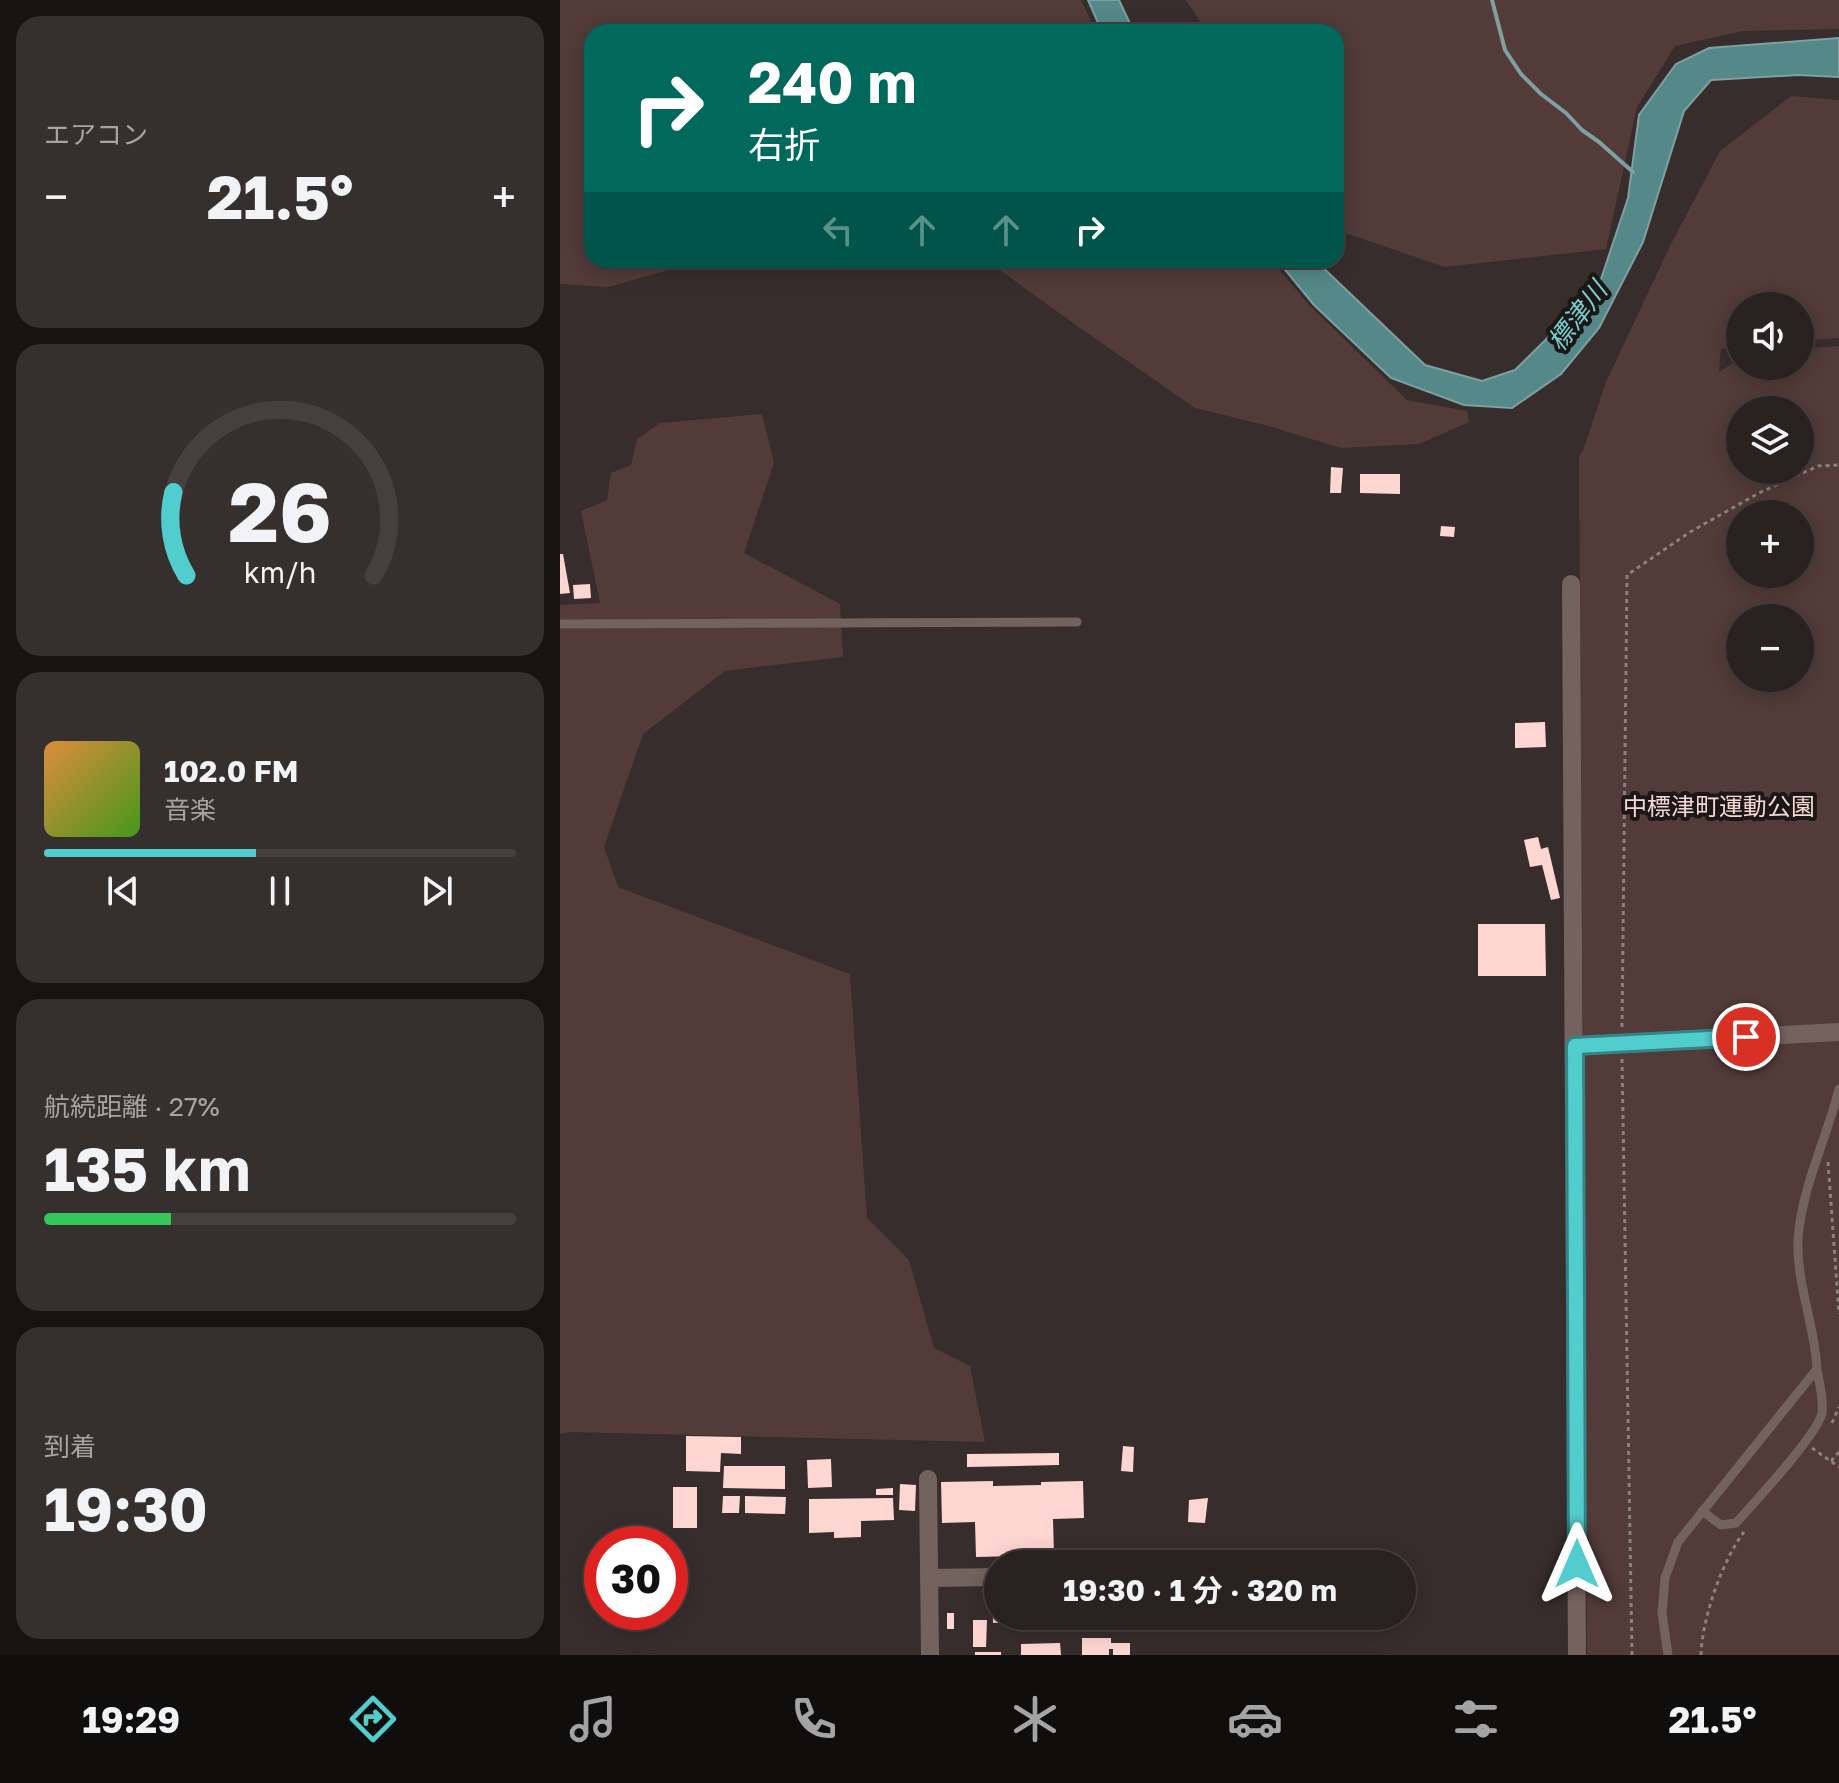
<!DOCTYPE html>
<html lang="ja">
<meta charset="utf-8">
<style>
:root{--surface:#292221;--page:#352f2e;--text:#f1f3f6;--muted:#a5a4a5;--line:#453f3f;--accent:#52cdce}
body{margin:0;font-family:"Golos Text","Noto Sans JP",sans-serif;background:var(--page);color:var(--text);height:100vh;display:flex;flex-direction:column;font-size:30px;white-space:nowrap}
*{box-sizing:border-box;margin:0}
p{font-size:26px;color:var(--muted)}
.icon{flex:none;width:44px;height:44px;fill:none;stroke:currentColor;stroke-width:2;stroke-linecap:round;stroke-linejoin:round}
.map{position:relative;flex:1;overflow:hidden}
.drawer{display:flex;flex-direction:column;gap:16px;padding:16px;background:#171312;width:560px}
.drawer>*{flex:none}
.top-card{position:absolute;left:24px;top:24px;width:760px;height:244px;border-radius:24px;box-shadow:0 4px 20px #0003,0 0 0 2px var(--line);background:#00695c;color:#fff;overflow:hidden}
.buttons{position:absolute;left:1166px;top:292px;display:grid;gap:16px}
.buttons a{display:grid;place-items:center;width:88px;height:88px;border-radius:50%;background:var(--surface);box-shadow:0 4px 20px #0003,0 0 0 2px var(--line);font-size:40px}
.speed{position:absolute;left:24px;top:1526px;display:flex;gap:16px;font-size:40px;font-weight:700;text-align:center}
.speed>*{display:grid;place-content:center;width:104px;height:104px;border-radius:50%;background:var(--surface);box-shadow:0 4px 20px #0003,0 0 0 2px var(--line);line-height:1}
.speed .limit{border:12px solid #d22;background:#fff;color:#111}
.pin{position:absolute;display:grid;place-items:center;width:68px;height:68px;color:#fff;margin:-34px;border:4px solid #fff;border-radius:50%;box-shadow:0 2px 8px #0007}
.me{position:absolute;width:88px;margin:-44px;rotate:0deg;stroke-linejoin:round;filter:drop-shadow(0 0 6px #0008)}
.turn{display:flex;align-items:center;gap:28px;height:168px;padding:0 32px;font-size:36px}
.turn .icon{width:104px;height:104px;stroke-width:2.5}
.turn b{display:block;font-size:56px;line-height:68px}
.lanes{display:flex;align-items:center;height:76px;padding:0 32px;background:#0003;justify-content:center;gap:40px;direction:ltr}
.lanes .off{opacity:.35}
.big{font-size:60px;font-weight:700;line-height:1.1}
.drawer .tile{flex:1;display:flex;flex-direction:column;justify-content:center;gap:12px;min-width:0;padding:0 28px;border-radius:24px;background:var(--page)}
.drawer .dial{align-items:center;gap:0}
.dial svg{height:208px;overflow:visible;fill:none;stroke:var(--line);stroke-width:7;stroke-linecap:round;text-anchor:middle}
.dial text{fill:var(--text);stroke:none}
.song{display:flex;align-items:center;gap:24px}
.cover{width:96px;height:96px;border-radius:12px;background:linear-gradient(135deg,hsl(30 70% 55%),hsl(100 70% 35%))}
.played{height:8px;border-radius:4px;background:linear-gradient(90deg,var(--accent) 45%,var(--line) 45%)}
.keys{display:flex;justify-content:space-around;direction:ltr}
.heat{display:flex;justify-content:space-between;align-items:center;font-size:44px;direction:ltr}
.charge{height:12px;border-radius:6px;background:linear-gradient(90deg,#34c759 27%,var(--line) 0)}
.trip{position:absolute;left:424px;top:1550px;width:432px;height:80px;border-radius:40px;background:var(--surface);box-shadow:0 4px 20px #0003,0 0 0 2px var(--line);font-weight:700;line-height:80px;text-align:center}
.dock{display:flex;height:128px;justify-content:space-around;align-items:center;background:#100e0d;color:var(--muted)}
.dock .icon{width:56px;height:56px}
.dock .on{color:var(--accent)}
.dock b{font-size:36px;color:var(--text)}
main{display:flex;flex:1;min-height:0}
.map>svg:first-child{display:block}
.green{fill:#523b38;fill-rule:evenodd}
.water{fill:#588;stroke:#7ea0a0;stroke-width:2}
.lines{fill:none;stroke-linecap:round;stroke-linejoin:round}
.stream{stroke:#7ea0a0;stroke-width:4}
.building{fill:#fdd6d2}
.path{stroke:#8a8281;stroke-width:3;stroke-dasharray:4 4;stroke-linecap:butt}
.lane{stroke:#74625f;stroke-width:9}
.street{stroke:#74625f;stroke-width:18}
.route-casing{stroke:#358586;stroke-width:20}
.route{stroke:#52cdce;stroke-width:14}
.labels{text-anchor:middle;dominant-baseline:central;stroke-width:8;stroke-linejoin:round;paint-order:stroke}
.park-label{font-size:24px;fill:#f5d7d3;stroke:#1b1716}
.water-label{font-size:26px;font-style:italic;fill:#78d0d0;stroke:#1b1716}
</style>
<main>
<section class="drawer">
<div class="tile"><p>エアコン</p>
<div class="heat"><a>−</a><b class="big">21.5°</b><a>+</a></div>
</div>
<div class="tile dial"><svg viewBox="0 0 100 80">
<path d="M14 69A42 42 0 1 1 86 69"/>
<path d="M14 69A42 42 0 0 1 9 37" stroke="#52cdce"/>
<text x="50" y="56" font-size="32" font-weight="700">26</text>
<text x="50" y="72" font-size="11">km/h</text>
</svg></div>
<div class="tile">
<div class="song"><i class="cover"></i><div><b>102.0 FM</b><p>音楽</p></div></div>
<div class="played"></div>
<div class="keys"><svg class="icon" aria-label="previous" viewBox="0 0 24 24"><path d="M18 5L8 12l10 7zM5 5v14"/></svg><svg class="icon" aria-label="pause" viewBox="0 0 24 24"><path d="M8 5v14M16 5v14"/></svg><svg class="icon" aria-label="next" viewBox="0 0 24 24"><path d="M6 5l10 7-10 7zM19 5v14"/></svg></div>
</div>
<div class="tile"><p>航続距離 · 27%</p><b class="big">135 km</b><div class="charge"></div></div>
<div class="tile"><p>到着</p><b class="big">19:30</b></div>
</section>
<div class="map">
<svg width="1279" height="1655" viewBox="0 0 1279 1655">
<rect width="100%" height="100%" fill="#372d2c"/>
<path class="green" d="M 0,0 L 521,0 L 536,32 L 32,32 L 32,260 L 144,260 L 48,287 L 0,284 Z
M 626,0 L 1279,0 L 1279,29 L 1183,31 L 1115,46 L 1077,107 L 1046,249 L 885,267 L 776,230 L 776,32 L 647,32 Z
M 1231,96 L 1279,100 L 1279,338 L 1240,341 L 1240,306 L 1180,306 L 1180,347 L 1161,349 L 1159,372 L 1180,359 L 1180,366 L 1240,366 L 1240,349 L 1279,346 L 1279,1655 L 1027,1655 L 1019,456 L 1023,451 L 1046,382 L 1110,246 L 1160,151 ZM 1180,410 L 1240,410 L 1240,470 L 1180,470 ZM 1180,514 L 1240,514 L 1240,574 L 1180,574 ZM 1180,618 L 1240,618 L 1240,678 L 1180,678 Z
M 426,260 L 711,260 L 749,305 L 847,400 L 907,411 L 909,422 L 859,444 L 781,448 L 705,425 L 635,408 L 520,328 Z
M 202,414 L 214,463 L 184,553 L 280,604 L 283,657 L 165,671 L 83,734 L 44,847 L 58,887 L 290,974 L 307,1218 L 349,1260 L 374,1348 L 410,1366 L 425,1442 L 10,1432 L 0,1434 L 0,605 L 40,603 L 21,511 L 47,500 L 51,473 L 71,465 L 77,439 L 100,423 Z"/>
<path class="water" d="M 528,0 L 559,0 L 574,32 L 542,32 Z
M 1279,38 L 1279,77 L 1238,75 L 1151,80 L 1124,111 L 1083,242 L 1039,328 L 1001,374 L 952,408 L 904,405 L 831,378 L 754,305 L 717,260 L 755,260 L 865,365 L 922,381 L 955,370 L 1038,288 L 1068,198 L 1079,115 L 1116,64 L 1149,48 Z"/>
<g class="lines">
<path class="stream" d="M 932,0 L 945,50 L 961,74 L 981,94 L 1006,113 L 1022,130 L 1039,142 L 1073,172"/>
</g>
<path class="building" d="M 771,467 L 783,468 L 781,493 L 770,493 Z
M 800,474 L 840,474 L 840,494 L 800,493 Z
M 881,526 L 895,527 L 894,537 L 880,536 Z
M 0,554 L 3,554 L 10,593 L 0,594 Z
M 30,584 L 31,598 L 14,599 L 13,585 Z
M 985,722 L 986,747 L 955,748 L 955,723 Z
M 978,837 L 981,849 L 988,847 L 1000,898 L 991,900 L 982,865 L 970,867 L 964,840 Z
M 918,924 L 985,924 L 986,976 L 918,976 Z
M 126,1436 L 181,1437 L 181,1454 L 161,1453 L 160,1472 L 126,1471 Z
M 563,1446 L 574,1447 L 573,1472 L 561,1471 Z
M 499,1453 L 499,1465 L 407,1467 L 407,1454 Z
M 271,1459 L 272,1487 L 248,1488 L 247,1460 Z
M 164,1466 L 225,1466 L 225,1489 L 163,1488 Z
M 433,1481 L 433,1486 L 481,1485 L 481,1482 L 523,1481 L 524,1518 L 493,1519 L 494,1555 L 416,1557 L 415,1522 L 382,1523 L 381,1482 Z
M 340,1484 L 356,1485 L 355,1511 L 339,1510 Z
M 113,1487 L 137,1487 L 137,1528 L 113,1528 Z
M 333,1488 L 333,1495 L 316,1495 L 316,1489 Z
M 163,1496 L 180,1496 L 179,1513 L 162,1513 Z
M 185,1496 L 226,1497 L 225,1514 L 185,1513 Z
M 333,1498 L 334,1520 L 301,1521 L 301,1537 L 274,1538 L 274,1532 L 249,1533 L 249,1499 Z
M 648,1498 L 645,1523 L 628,1522 L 629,1500 Z
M 432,1589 L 438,1589 L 438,1616 L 588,1616 L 589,1619 L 433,1623 Z
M 387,1613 L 394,1613 L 394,1629 L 387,1629 Z
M 413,1620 L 427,1620 L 426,1647 L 413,1647 Z
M 522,1638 L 551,1638 L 551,1643 L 570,1643 L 570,1655 L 553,1655 L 553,1649 L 549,1649 L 549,1655 L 522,1655 Z
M 500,1643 L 501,1655 L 461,1655 L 461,1644 Z
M 415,1652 L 441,1652 L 441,1655 L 415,1655 Z"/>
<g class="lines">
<path class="path" d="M 1062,1027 L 1067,575 L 1130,532 L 1199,493 L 1258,466 L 1279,465
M 1062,1059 L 1072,1655
M 1268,1162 L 1279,1314
M 1272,1423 L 1279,1407
M 1252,1448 L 1279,1467
M 1271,1461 L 1279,1452
M 1141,1655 C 1142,1619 1162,1561 1184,1532"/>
<path class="lane" d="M 0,624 L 517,622
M 1142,1511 L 1161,1525 L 1176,1523 C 1194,1503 1258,1434 1262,1413 C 1264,1399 1259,1383 1257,1369
M 1108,1655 L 1102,1613 L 1105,1578 L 1118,1542 L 1257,1369 C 1255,1326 1236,1283 1238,1239 C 1241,1190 1267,1137 1279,1089"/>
<path class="street" d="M 1011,584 L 1017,1655
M 1015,1046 L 1279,1032
M 368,1479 L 370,1655
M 369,1578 L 438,1577"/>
</g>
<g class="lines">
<defs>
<path id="route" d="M 1017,1564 L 1015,1046 L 1186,1037"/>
</defs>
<use href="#route" class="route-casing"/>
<use href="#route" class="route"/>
</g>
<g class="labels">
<g class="park-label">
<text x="1159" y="805">中標津町運動公園</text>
</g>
<g class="water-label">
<text transform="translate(1017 316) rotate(-53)">標津川</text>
</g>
</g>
</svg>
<div class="buttons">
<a><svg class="icon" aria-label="sound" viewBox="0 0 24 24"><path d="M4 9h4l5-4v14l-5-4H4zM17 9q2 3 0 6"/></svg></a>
<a><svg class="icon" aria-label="layers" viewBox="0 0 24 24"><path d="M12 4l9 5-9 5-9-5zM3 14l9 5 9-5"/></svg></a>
<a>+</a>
<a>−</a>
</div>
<div class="speed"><div class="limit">30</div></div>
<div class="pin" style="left:1186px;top:1037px;background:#d93025"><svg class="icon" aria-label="arrive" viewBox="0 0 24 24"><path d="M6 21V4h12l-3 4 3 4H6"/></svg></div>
<svg class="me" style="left:1017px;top:1564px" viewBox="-20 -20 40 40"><path d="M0-17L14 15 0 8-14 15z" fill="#52cdce" stroke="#fff" stroke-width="4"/></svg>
<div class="trip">19:30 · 1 分 · 320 m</div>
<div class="top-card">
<div class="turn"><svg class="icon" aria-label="right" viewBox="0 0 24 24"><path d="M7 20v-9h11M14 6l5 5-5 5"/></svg><div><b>240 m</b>右折</div></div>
<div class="lanes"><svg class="icon off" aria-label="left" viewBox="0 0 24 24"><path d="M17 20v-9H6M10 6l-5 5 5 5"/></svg><svg class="icon off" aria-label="ahead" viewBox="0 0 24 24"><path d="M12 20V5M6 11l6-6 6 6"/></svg><svg class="icon off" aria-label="ahead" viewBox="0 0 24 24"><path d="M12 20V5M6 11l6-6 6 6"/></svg><svg class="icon" aria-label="right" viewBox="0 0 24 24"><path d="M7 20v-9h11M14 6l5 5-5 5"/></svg></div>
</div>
</div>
</main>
<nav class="dock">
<b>19:29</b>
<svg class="icon on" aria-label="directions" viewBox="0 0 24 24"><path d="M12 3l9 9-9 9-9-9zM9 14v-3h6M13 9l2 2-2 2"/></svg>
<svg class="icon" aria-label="music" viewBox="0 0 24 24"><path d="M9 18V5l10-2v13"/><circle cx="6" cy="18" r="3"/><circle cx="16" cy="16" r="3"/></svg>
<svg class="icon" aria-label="phone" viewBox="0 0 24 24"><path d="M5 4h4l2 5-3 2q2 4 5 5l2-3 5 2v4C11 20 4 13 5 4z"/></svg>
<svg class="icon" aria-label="climate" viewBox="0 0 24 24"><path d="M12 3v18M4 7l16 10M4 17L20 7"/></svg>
<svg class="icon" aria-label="car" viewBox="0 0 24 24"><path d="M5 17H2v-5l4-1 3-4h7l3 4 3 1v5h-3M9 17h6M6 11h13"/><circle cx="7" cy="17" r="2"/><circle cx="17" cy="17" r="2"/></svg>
<svg class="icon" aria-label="filters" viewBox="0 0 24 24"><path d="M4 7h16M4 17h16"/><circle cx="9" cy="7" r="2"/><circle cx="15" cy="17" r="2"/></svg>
<b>21.5°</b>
</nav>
